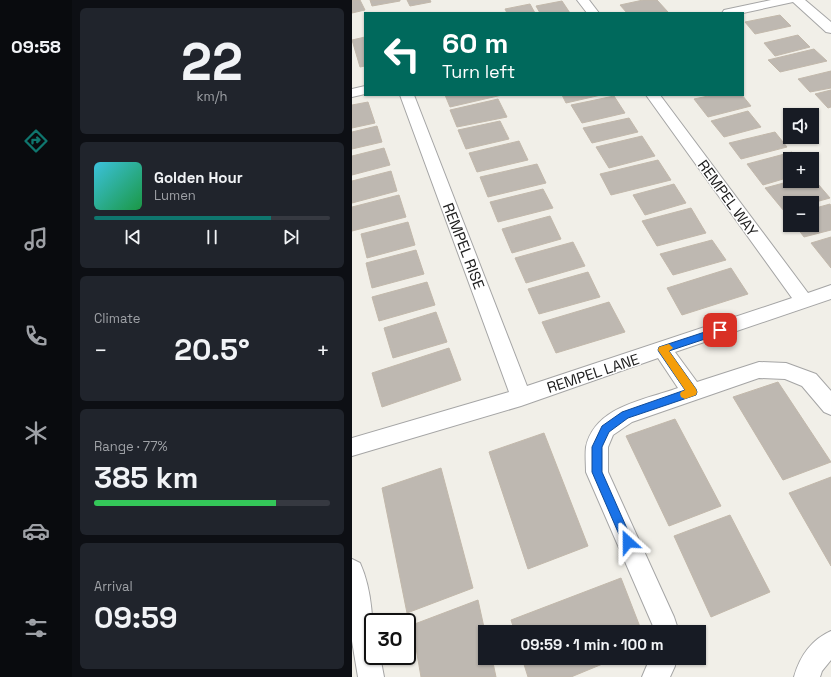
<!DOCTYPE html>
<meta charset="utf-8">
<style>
:root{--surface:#171b24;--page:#20242c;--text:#f1f3f6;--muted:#9ea1a6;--line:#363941;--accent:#0f766e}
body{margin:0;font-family:"Space Grotesk",sans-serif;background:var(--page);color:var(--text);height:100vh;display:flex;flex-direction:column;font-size:15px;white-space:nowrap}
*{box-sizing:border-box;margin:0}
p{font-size:13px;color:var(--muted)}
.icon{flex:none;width:22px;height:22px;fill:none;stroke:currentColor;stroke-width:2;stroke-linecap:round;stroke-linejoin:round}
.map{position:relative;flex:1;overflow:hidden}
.sheet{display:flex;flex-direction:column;gap:8px;padding:8px;background:#0d0f14;width:280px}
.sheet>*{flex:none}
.banner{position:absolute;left:12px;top:12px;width:380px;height:84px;border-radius:0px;box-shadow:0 1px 3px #0004;background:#00695c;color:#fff;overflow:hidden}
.controls{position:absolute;left:431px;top:108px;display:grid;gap:8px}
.controls a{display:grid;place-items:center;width:36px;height:36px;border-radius:0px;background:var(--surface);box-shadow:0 1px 3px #0004;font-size:20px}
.speed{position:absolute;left:12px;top:613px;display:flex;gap:8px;font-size:20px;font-weight:700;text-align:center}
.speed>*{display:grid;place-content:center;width:52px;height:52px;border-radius:50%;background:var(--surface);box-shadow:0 1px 3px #0004;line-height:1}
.speed .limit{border:2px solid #111;border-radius:6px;background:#fff;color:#111}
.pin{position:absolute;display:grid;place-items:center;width:34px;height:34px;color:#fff;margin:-17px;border-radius:8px;box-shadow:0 2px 6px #0006}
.me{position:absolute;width:44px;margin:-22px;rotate:336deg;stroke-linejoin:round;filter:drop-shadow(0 0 3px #0008)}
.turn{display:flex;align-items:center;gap:14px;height:84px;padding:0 12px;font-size:18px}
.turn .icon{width:52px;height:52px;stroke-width:2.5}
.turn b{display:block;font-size:28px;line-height:34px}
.big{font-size:30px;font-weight:800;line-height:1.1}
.sheet .tile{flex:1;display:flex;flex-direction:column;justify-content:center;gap:6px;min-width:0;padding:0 14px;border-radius:6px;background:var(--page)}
.sheet .dial{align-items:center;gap:0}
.dial b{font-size:52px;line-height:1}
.song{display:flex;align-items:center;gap:12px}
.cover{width:48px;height:48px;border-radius:6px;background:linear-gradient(135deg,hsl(190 70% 55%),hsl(140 70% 35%))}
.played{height:4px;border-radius:2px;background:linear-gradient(90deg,var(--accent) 75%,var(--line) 75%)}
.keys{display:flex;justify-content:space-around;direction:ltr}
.heat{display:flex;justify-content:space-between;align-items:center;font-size:22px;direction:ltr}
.charge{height:6px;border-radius:3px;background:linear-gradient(90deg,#34c759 77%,var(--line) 0)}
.trip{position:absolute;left:126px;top:625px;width:228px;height:40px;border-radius:0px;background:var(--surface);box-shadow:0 1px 3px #0004;font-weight:800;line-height:40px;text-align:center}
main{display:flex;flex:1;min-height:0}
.menu{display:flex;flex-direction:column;width:72px;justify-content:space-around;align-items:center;background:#090b0e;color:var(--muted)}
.menu .icon{width:28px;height:28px}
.menu .on{color:var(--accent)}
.menu b{font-size:18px;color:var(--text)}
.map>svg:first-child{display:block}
.building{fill:#beb8b1;stroke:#c2b8ab}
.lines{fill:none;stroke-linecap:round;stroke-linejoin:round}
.street-casing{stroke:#a5a5a5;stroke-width:2}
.street{fill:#fff;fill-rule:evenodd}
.route{fill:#1a73e8;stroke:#114b97}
.slow{fill:#f59e0b}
.labels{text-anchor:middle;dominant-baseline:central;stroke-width:3;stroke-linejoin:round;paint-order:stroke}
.street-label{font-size:15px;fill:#212121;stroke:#fff}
</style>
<main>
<nav class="menu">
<b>09:58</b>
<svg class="icon on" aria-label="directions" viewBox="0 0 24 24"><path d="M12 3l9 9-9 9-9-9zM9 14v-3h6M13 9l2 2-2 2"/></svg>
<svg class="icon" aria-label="music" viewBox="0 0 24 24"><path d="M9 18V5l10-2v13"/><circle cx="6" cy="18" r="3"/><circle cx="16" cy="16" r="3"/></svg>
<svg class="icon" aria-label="phone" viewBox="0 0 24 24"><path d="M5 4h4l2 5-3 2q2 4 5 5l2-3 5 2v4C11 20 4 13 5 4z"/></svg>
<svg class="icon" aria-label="climate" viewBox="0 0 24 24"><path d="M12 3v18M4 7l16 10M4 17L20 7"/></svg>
<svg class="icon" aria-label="car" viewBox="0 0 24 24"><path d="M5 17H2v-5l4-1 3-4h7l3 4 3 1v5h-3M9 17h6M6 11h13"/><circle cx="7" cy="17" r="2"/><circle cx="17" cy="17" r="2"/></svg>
<svg class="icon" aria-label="filters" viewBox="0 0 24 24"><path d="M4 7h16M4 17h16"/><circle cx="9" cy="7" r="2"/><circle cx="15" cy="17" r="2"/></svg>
</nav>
<section class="sheet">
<div class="tile dial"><b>22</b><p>km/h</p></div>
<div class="tile">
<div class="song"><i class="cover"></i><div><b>Golden Hour</b><p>Lumen</p></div></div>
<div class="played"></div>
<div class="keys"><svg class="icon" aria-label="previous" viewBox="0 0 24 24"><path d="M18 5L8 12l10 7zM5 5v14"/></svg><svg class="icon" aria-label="pause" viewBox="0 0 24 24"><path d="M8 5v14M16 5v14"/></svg><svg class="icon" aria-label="next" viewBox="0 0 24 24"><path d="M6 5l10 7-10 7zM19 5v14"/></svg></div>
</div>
<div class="tile"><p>Climate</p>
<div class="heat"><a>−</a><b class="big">20.5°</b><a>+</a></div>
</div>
<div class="tile"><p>Range · 77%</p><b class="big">385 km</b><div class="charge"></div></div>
<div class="tile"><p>Arrival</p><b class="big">09:59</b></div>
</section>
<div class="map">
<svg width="479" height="677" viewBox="0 0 479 677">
<rect width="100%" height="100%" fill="#f1efe8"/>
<path class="building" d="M 0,0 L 8,0 L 13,10 L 0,13 Z
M 18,0 L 48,0 L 48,1 L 20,6 Z
M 55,0 L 78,0 L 79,2 L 58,6 Z
M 291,0 L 305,0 L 316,12 L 275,13 L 268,5 Z
M 210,1 L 218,13 L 188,13 L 184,6 Z
M 178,4 L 183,13 L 155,13 L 153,9 Z
M 428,15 L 439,26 L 403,34 L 393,22 Z
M 446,35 L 458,47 L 423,56 L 412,43 Z
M 13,37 L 13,66 L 8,67 L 0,40 Z
M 462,49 L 475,61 L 428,72 L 416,60 Z
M 479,71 L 479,88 L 458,92 L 446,79 Z
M 479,90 L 479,107 L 476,108 L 463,94 Z
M 93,95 L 150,95 L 98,107 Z
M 210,95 L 249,95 L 214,103 Z
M 361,95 L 390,95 L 399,106 L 356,117 L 342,99 Z
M 262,96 L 273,113 L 230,123 L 219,105 Z
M 146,99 L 155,117 L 105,127 L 98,110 Z
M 16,102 L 23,123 L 0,128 L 0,105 Z
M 396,111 L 409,127 L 372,137 L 359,121 Z
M 277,118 L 286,132 L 240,143 L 231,128 Z
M 148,121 L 157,139 L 114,149 L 106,130 Z
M 25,126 L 30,142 L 0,149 L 0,132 Z
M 423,132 L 435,147 L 389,159 L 377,143 Z
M 290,136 L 303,156 L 257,168 L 244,147 Z
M 167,141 L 176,160 L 125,172 L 117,153 Z
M 32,148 L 38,165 L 0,175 L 0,156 Z
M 440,152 L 445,159 L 438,159 L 438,177 L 411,185 L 395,164 Z
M 306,160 L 319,180 L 259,195 L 248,174 Z
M 185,164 L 194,183 L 136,197 L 128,177 Z
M 39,171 L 45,191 L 0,203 L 0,181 Z
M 460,177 L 478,198 L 460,203 L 438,203 L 438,209 L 432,211 L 413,188 L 439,181 L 460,181 Z
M 322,184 L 334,203 L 293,215 L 281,195 Z
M 191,189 L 201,208 L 146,222 L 138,202 Z
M 47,195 L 54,217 L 0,231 L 0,207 Z
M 478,204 L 479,206 L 479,230 L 452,237 L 443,225 L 460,225 L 460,209 Z
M 339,208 L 354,233 L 305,246 L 290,221 Z
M 198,216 L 209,239 L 160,253 L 150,229 Z
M 56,222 L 63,245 L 15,258 L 9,234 Z
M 479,237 L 479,268 L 459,243 Z
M 360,240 L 374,260 L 321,275 L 308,254 Z
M 221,242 L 233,266 L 174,283 L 163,258 Z
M 64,250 L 72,274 L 20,288 L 14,263 Z
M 379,268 L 396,294 L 330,315 L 315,288 Z
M 236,272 L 248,297 L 187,314 L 176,289 Z
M 75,282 L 83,305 L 27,321 L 20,297 Z
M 257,302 L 273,332 L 204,353 L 190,322 Z
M 84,312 L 95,342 L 41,358 L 32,328 Z
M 97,348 L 109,380 L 30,407 L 20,373 Z
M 426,382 L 479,462 L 431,480 L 381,397 Z
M 323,419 L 369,506 L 317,526 L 274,436 Z
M 192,433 L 236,546 L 176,569 L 137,452 Z
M 89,468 L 121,588 L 55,613 L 30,488 Z
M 479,477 L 479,566 L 437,493 Z
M 378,515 L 418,592 L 359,617 L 322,536 Z
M 269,578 L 290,632 L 163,632 L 159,620 Z
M 126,600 L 133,632 L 133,658 L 140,658 L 144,677 L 69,677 L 60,625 Z
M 170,658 L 265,658 L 219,677 L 176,677 Z"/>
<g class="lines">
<defs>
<path id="street" d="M 225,0 L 237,0 L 247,13 L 235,13 Z
M 419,0 L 453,0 L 479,22 L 479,33 L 474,32 L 441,2 L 391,13 L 370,13 L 372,10 Z
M 13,86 L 13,94 L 0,97 L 0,89 Z
M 48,95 L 62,95 L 175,386 L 440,298 L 294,95 L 308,95 L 456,293 L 479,285 L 479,299 L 323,352 L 345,382 L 407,362 L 434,363 L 464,374 L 479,391 L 479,415 L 472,412 L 450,386 L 433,379 L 407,378 L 280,422 L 261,435 L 256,447 L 256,472 L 322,617 L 325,626 L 324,632 L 300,632 L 301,626 L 234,472 C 234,464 233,455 234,447 C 243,406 293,400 326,388 L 306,358 L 169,406 L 0,456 L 0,438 L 157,392 Z
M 0,559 L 8,563 C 21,592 21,625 21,656 L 28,656 L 32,677 L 6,677 L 0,641 Z
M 479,631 L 479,660 L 470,671 L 468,677 L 442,677 C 448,656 459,640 479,631 Z
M 298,658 L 324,658 L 323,666 L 318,677 L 290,677 Z"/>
</defs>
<use href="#street" class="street-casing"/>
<use href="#street" class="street"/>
</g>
<path class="route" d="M 368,327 L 371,328 L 372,330 L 371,333 L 317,351 L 344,389 L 345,392 L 344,395 L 276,418 L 257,432 L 250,447 L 250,472 L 281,542 L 280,546 L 276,548 L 272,546 L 240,472 L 240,447 L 250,426 L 270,412 L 333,390 L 307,352 L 306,350 L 307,347 Z"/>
<path class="slow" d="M 317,344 L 321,348 L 317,351 L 344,389 L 345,392 L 344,395 L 333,399 L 329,397 L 328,394 L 329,392 L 333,390 L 306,350 L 307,347 Z"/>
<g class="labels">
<g class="street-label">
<text transform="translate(376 198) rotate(54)">REMPEL WAY</text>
<text transform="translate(112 246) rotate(69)">REMPEL RISE</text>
<text transform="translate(241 373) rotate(-18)">REMPEL LANE</text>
</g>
</g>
</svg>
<div class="controls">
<a><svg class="icon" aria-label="sound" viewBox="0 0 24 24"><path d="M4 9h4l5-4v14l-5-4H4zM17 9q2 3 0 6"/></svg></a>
<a>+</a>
<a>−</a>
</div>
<div class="speed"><div class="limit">30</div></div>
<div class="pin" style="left:368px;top:330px;background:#d93025"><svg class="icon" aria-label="arrive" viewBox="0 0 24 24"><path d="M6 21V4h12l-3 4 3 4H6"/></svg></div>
<svg class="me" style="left:276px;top:542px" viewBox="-20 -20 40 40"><path d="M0-17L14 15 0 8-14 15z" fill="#1a73e8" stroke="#fff" stroke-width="4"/></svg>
<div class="trip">09:59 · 1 min · 100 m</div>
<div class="banner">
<div class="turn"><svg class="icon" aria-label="left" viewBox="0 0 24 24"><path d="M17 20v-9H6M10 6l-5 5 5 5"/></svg><div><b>60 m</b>Turn left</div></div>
</div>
</div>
</main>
